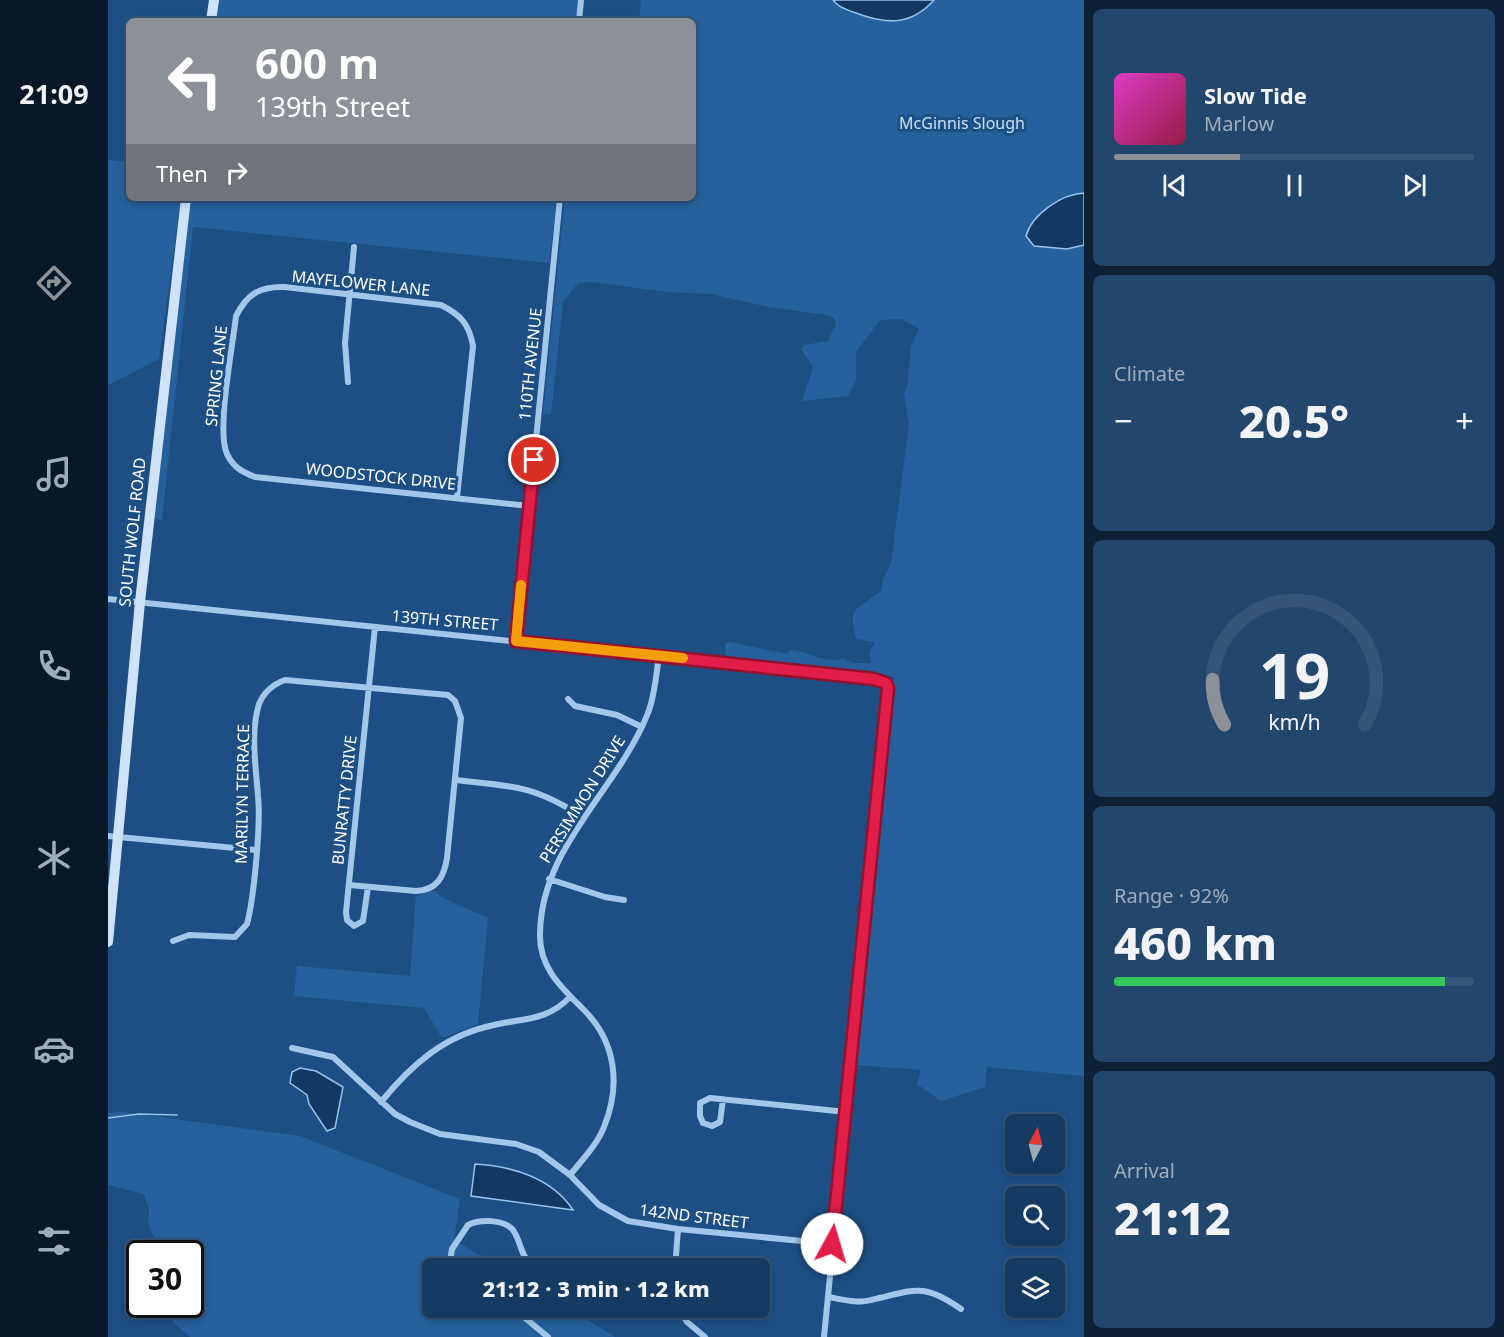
<!DOCTYPE html>
<meta charset="utf-8">
<style>
:root{--surface:#163b63;--page:#23466c;--text:#f1f3f6;--muted:#9eadbe;--line:#355578;--accent:#8c9099}
body{margin:0;font-family:"Noto Sans",sans-serif;background:var(--page);color:var(--text);height:100vh;display:flex;flex-direction:column;font-size:22px;white-space:nowrap}
*{box-sizing:border-box;margin:0}
p{font-size:20px;color:var(--muted)}
.icon{flex:none;width:33px;height:33px;fill:none;stroke:currentColor;stroke-width:2;stroke-linecap:round;stroke-linejoin:round}
.map{position:relative;flex:1;overflow:hidden}
.side{display:flex;flex-direction:column;gap:9px;padding:9px;background:#0c2036;width:420px}
.side>*{flex:none}
.hud{position:absolute;left:18px;top:18px;width:570px;height:183px;border-radius:9px;box-shadow:0 3px 9px #0003,0 0 0 2px var(--line);background:#8c9099;color:#fff;overflow:hidden}
.needle{width:39px;rotate:7deg}
.tools{position:absolute;left:897px;top:1114px;display:grid;gap:12px}
.tools a{display:grid;place-items:center;width:60px;height:60px;border-radius:9px;background:var(--surface);box-shadow:0 3px 9px #0003,0 0 0 2px var(--line);font-size:30px}
.speed{position:absolute;left:18px;top:1240px;display:flex;gap:12px;font-size:30px;font-weight:700;text-align:center}
.speed>*{display:grid;place-content:center;width:78px;height:78px;border-radius:50%;background:var(--surface);box-shadow:0 3px 9px #0003,0 0 0 2px var(--line);line-height:1}
.speed .limit{border:3px solid #111;border-radius:9px;background:#fff;color:#111}
.pin{position:absolute;display:grid;place-items:center;width:51px;height:51px;color:#fff;margin:-26px;border:3px solid #fff;border-radius:50%;box-shadow:0 2px 6px #0007}
.me{position:absolute;width:66px;margin:-33px;rotate:6deg;stroke-linejoin:round;filter:drop-shadow(0 0 4px #0008)}
.turn{display:flex;align-items:center;gap:21px;height:126px;padding:0 30px;font-size:27px}
.turn .icon{width:78px;height:78px;stroke-width:2.5}
.turn b{display:block;font-size:42px;line-height:51px}
.then{display:flex;align-items:center;height:57px;padding:0 30px;background:#0003;gap:12px;font-size:22px}
.big{font-size:45px;font-weight:800;line-height:1.1}
.side .tile{flex:1;display:flex;flex-direction:column;justify-content:center;gap:9px;min-width:0;padding:0 21px;border-radius:9px;background:var(--page)}
.side .dial{align-items:center;gap:0}
.dial svg{height:156px;overflow:visible;fill:none;stroke:var(--line);stroke-width:7;stroke-linecap:round;text-anchor:middle}
.dial text{fill:var(--text);stroke:none}
.song{display:flex;align-items:center;gap:18px}
.cover{width:72px;height:72px;border-radius:9px;background:linear-gradient(135deg,hsl(310 70% 55%),hsl(340 70% 35%))}
.played{height:6px;border-radius:3px;background:linear-gradient(90deg,var(--accent) 35%,var(--line) 35%)}
.keys{display:flex;justify-content:space-around;direction:ltr}
.heat{display:flex;justify-content:space-between;align-items:center;font-size:33px;direction:ltr}
.charge{height:9px;border-radius:4px;background:linear-gradient(90deg,#34c759 92%,var(--line) 0)}
.trip{position:absolute;left:314px;top:1258px;width:348px;height:60px;border-radius:9px;background:var(--surface);box-shadow:0 3px 9px #0003,0 0 0 2px var(--line);font-weight:800;line-height:60px;text-align:center}
main{display:flex;flex:1;min-height:0}
.dock{display:flex;flex-direction:column;width:108px;justify-content:space-around;align-items:center;background:#091828;color:var(--muted)}
.dock .icon{width:42px;height:42px}
.dock .on{color:var(--accent)}
.dock b{font-size:27px;color:var(--text)}
.map>svg:first-child{display:block}
.green{fill:#26619d}
.water{fill:#133962;stroke:#96c2ec;stroke-width:1.5}
.lines{fill:none;stroke-linecap:round;stroke-linejoin:round}
.stream{stroke:#96c2ec;stroke-width:1.5}
.minor{stroke:#a3c7ea;stroke-width:6}
.secondary{stroke:#cfe2f8;stroke-width:10}
.route-casing{stroke:#92132f;stroke-width:15}
.route{stroke:#e11d48;stroke-width:10}
.slow{stroke:#f59e0b;stroke-width:10}
.labels{text-anchor:middle;dominant-baseline:central;stroke-width:6;stroke-linejoin:round;paint-order:stroke}
.park-label{font-size:16px;fill:#c8e0f8;stroke:#1d4f84}
.street-label{font-size:16px;fill:#fff;stroke:#1d4f84}
</style>
<main>
<nav class="dock">
<b>21:09</b>
<svg class="icon on" aria-label="directions" viewBox="0 0 24 24"><path d="M12 3l9 9-9 9-9-9zM9 14v-3h6M13 9l2 2-2 2"/></svg>
<svg class="icon" aria-label="music" viewBox="0 0 24 24"><path d="M9 18V5l10-2v13"/><circle cx="6" cy="18" r="3"/><circle cx="16" cy="16" r="3"/></svg>
<svg class="icon" aria-label="phone" viewBox="0 0 24 24"><path d="M5 4h4l2 5-3 2q2 4 5 5l2-3 5 2v4C11 20 4 13 5 4z"/></svg>
<svg class="icon" aria-label="climate" viewBox="0 0 24 24"><path d="M12 3v18M4 7l16 10M4 17L20 7"/></svg>
<svg class="icon" aria-label="car" viewBox="0 0 24 24"><path d="M5 17H2v-5l4-1 3-4h7l3 4 3 1v5h-3M9 17h6M6 11h13"/><circle cx="7" cy="17" r="2"/><circle cx="17" cy="17" r="2"/></svg>
<svg class="icon" aria-label="filters" viewBox="0 0 24 24"><path d="M4 7h16M4 17h16"/><circle cx="9" cy="7" r="2"/><circle cx="15" cy="17" r="2"/></svg>
</nav>
<div class="map">
<svg width="976" height="1337" viewBox="0 0 976 1337">
<rect width="100%" height="100%" fill="#1d4f84"/>
<path class="green" d="M 110,0 L 470,0 L 468,21 L 107,21 Z
M 533,0 L 976,0 L 976,1076 L 879,1067 L 877,1087 L 833,1101 L 809,1084 L 813,1070 L 749,1065 L 786,677 L 618,657 L 617,644 L 621,642 L 679,654 L 683,650 C 700,651 718,665 735,658 L 746,663 L 763,663 L 762,652 L 767,642 L 748,639 C 739,606 749,610 773,591 L 775,579 L 783,564 L 801,424 L 796,393 L 799,388 L 803,346 L 811,329 L 793,319 L 772,320 L 748,352 L 748,381 L 740,396 L 694,401 L 705,367 L 693,349 L 696,345 L 720,341 L 728,324 L 726,318 L 719,315 L 660,307 L 603,294 L 559,292 L 485,282 L 470,283 L 455,302 L 443,415 L 435,414 L 457,198 L 585,198 L 585,21 L 531,21 Z
M 0,160 L 21,162 L 21,198 L 73,198 L 51,359 L 0,385 Z
M 83,198 L 449,198 L 441,263 L 85,227 L 54,520 L 47,519 L 60,382 Z
M 327,890 L 333,897 L 380,918 L 370,1024 L 334,1038 L 316,1008 L 186,996 L 189,966 L 302,976 L 308,896 Z
M 15,1112 L 192,1136 L 352,1199 L 346,1240 L 395,1269 L 324,1269 L 324,1308 L 460,1308 L 507,1337 L 82,1337 L 65,1322 L 62,1305 L 82,1305 L 82,1254 L 52,1254 L 40,1223 L 41,1210 L 36,1194 L 0,1185 L 0,1113 Z"/>
<path class="water" d="M 725,0 L 826,0 C 802,27 776,24 745,12 C 737,9 730,7 725,0 Z
M 976,193 L 976,245 L 959,249 L 926,246 L 918,236 C 924,214 954,194 976,193 Z
M 192,1068 L 208,1071 L 235,1087 L 227,1128 L 219,1131 L 201,1104 L 199,1095 L 182,1083 L 184,1072 Z
M 367,1164 C 404,1166 444,1178 465,1210 L 363,1196 Z"/>
<g class="lines">
<path class="stream" d="M 0,1118 L 31,1114 L 69,1115"/>
<path class="minor" d="M 471,21 L 473,0
M 240,382 L 237,343 L 246,247
M 349,497 L 365,346 C 361,324 353,315 333,305 L 177,287 C 152,286 139,294 128,316 C 125,345 108,430 119,454 C 125,467 134,472 147,477 L 421,506
M 0,599 L 766,679 L 778,683 L 780,688 L 716,1337
M 408,641 L 452,198
M 460,699 L 467,706 L 509,715 L 534,727
M 347,780 C 404,786 426,785 476,818
M 0,836 L 148,850
M 441,879 L 497,897 L 516,900
M 260,887 L 255,921 L 246,926 L 239,920 L 238,912 L 267,627
M 65,941 L 81,935 L 127,937 L 139,924 C 146,898 153,823 150,796 C 148,766 142,734 151,704 C 156,692 166,684 177,680 L 340,695 L 347,701 L 353,718 L 339,858 C 336,877 329,890 308,891 L 241,885
M 184,1048 L 225,1057 L 287,1114 L 302,1122 L 332,1134 L 408,1144 L 431,1152 L 462,1175 L 491,1205 L 520,1221 L 570,1229 L 725,1244
M 615,1099 L 612,1122 L 604,1126 L 595,1123 L 592,1116 L 592,1103 L 602,1098 L 738,1112
M 273,1102 C 304,1064 337,1035 386,1025 C 416,1018 439,1021 462,997
M 462,1175 C 474,1160 489,1145 496,1127 C 513,1085 508,1042 476,1010 C 454,988 431,968 432,934 C 433,846 509,791 540,713 C 547,695 548,675 551,656
M 353,1269 L 342,1262 L 344,1249 L 360,1225 C 371,1219 396,1219 405,1230 C 415,1244 411,1261 432,1269
M 438,1269 L 446,1265 L 456,1269
M 567,1269 L 570,1229
M 720,1297 C 733,1299 750,1304 763,1300 C 805,1291 813,1281 853,1309
M 405,1308 L 440,1337
M 570,1308 L 579,1322 L 597,1337"/>
<path class="secondary" d="M 103,21 L 106,0
M 0,942 L 32,602 L 78,198"/>
</g>
<g class="lines">
<defs>
<path id="route" d="M 426,460 L 408,641 L 766,679 L 778,683 L 780,688 L 724,1244"/>
</defs>
<use href="#route" class="route-casing"/>
<use href="#route" class="route"/>
<path class="slow" d="M 413,585 L 408,641 L 575,658"/>
</g>
<g class="labels">
<g class="park-label">
<text x="854" y="123">McGinnis Slough</text>
</g>
<g class="street-label">
<text transform="translate(253 283) rotate(6)">MAYFLOWER LANE</text>
<text transform="translate(422 364) rotate(-84)">110TH AVENUE</text>
<text transform="translate(108 376) rotate(-84)">SPRING LANE</text>
<text transform="translate(273 476) rotate(6)">WOODSTOCK DRIVE</text>
<text transform="translate(24 532) rotate(-84)">SOUTH WOLF ROAD</text>
<text transform="translate(337 620) rotate(5)">139TH STREET</text>
<text transform="translate(134 794) rotate(-89)">MARILYN TERRACE</text>
<text transform="translate(474 799) rotate(-58)">PERSIMMON DRIVE</text>
<text transform="translate(236 800) rotate(-84)">BUNRATTY DRIVE</text>
<text transform="translate(586 1216) rotate(7)">142ND STREET</text>
</g>
</g>
</svg>
<div class="tools">
<a><svg class="needle" viewBox="-14 -14 28 28"><path d="M0-13l5 13h-10z" fill="#e53935"/><path d="M0 13l5-13h-10z" fill="#9eadbe"/></svg></a>
<a><svg class="icon" aria-label="search" viewBox="0 0 24 24"><circle cx="10" cy="10" r="6"/><path d="M15 15l6 6"/></svg></a>
<a><svg class="icon" aria-label="layers" viewBox="0 0 24 24"><path d="M12 4l9 5-9 5-9-5zM3 14l9 5 9-5"/></svg></a>
</div>
<div class="speed"><div class="limit">30</div></div>
<div class="pin" style="left:426px;top:460px;background:#d93025"><svg class="icon" aria-label="arrive" viewBox="0 0 24 24"><path d="M6 21V4h12l-3 4 3 4H6"/></svg></div>
<svg class="me" style="left:724px;top:1244px" viewBox="-20 -20 40 40"><circle r="19" fill="#fff"/><path d="M0-13L10 11 0 6-10 11z" fill="#e11d48"/></svg>
<div class="trip">21:12 · 3 min · 1.2 km</div>
<div class="hud">
<div class="turn"><svg class="icon" aria-label="left" viewBox="0 0 24 24"><path d="M17 20v-9H6M10 6l-5 5 5 5"/></svg><div><b>600 m</b>139th Street</div></div>
<div class="then">Then<svg class="icon" aria-label="right" viewBox="0 0 24 24"><path d="M7 20v-9h11M14 6l5 5-5 5"/></svg></div>
</div>
</div>
<section class="side">
<div class="tile">
<div class="song"><i class="cover"></i><div><b>Slow Tide</b><p>Marlow</p></div></div>
<div class="played"></div>
<div class="keys"><svg class="icon" aria-label="previous" viewBox="0 0 24 24"><path d="M18 5L8 12l10 7zM5 5v14"/></svg><svg class="icon" aria-label="pause" viewBox="0 0 24 24"><path d="M8 5v14M16 5v14"/></svg><svg class="icon" aria-label="next" viewBox="0 0 24 24"><path d="M6 5l10 7-10 7zM19 5v14"/></svg></div>
</div>
<div class="tile"><p>Climate</p>
<div class="heat"><a>−</a><b class="big">20.5°</b><a>+</a></div>
</div>
<div class="tile dial"><svg viewBox="0 0 100 80">
<path d="M14 69A42 42 0 1 1 86 69"/>
<path d="M14 69A42 42 0 0 1 8 46" stroke="#8c9099"/>
<text x="50" y="56" font-size="32" font-weight="700">19</text>
<text x="50" y="72" font-size="11">km/h</text>
</svg></div>
<div class="tile"><p>Range · 92%</p><b class="big">460 km</b><div class="charge"></div></div>
<div class="tile"><p>Arrival</p><b class="big">21:12</b></div>
</section>
</main>
